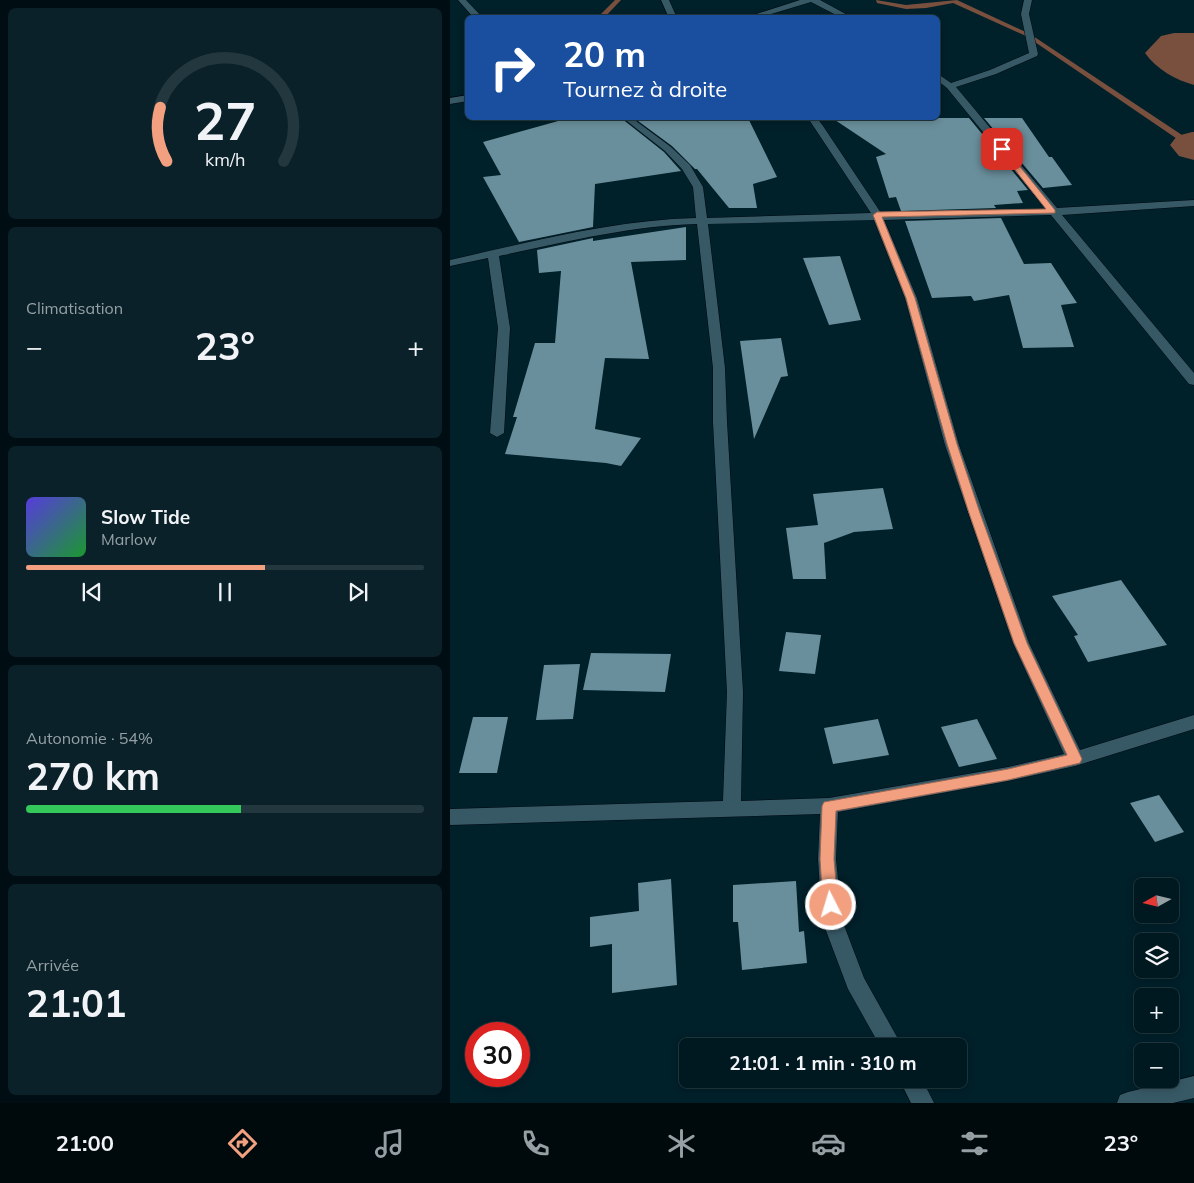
<!DOCTYPE html>
<html lang="fr">
<meta charset="utf-8">
<style>
:root{--surface:#001820;--page:#0a2129;--text:#f1f3f6;--muted:#95a0a5;--line:#22373e;--accent:#f2a07f}
body{margin:0;font-family:Mulish,sans-serif;background:var(--page);color:var(--text);height:100vh;display:flex;flex-direction:column;font-size:19px;white-space:nowrap}
*{box-sizing:border-box;margin:0}
p{font-size:16px;color:var(--muted)}
.icon{flex:none;width:28px;height:28px;fill:none;stroke:currentColor;stroke-width:2;stroke-linecap:round;stroke-linejoin:round}
.map{position:relative;flex:1;overflow:hidden}
.sheet{display:flex;flex-direction:column;gap:8px;padding:8px;background:#000d12;width:450px}
.sheet>*{flex:none}
.banner{position:absolute;left:15px;top:15px;width:475px;height:105px;border-radius:8px;box-shadow:0 2px 8px #0003,0 0 0 1px var(--line);background:#1a4fa0;color:#fff;overflow:hidden}
.needle{width:32px;rotate:262deg}
.tools{position:absolute;left:684px;top:878px;display:grid;gap:10px}
.tools a{display:grid;place-items:center;width:45px;height:45px;border-radius:8px;background:var(--surface);box-shadow:0 2px 8px #0003,0 0 0 1px var(--line);font-size:25px}
.speed{position:absolute;left:15px;top:1022px;display:flex;gap:10px;font-size:25px;font-weight:700;text-align:center}
.speed>*{display:grid;place-content:center;width:65px;height:65px;border-radius:50%;background:var(--surface);box-shadow:0 2px 8px #0003,0 0 0 1px var(--line);line-height:1}
.speed .limit{border:8px solid #d22;background:#fff;color:#111}
.pin{position:absolute;display:grid;place-items:center;width:42px;height:42px;color:#fff;margin:-21px;border-radius:10px;box-shadow:0 2px 8px #0006}
.me{position:absolute;width:55px;margin:-28px;rotate:355deg;stroke-linejoin:round;filter:drop-shadow(0 0 4px #0008)}
.turn{display:flex;align-items:center;gap:18px;height:105px;padding:0 15px;font-size:22px}
.turn .icon{width:65px;height:65px;stroke-width:2.5}
.turn b{display:block;font-size:35px;line-height:42px}
.big{font-size:38px;font-weight:700;line-height:1.1}
.sheet .card{flex:1;display:flex;flex-direction:column;justify-content:center;gap:8px;min-width:0;padding:0 18px;border-radius:8px;background:var(--page)}
.sheet .dial{align-items:center;gap:0}
.dial svg{height:130px;overflow:visible;fill:none;stroke:var(--line);stroke-width:7;stroke-linecap:round;text-anchor:middle}
.dial text{fill:var(--text);stroke:none}
.song{display:flex;align-items:center;gap:15px}
.cover{width:60px;height:60px;border-radius:8px;background:linear-gradient(135deg,hsl(250 70% 55%),hsl(130 70% 35%))}
.played{height:5px;border-radius:2px;background:linear-gradient(90deg,var(--accent) 60%,var(--line) 60%)}
.keys{display:flex;justify-content:space-around;direction:ltr}
.heat{display:flex;justify-content:space-between;align-items:center;font-size:28px;direction:ltr}
.charge{height:8px;border-radius:4px;background:linear-gradient(90deg,#34c759 54%,var(--line) 0)}
.trip{position:absolute;left:229px;top:1038px;width:288px;height:50px;border-radius:8px;background:var(--surface);box-shadow:0 2px 8px #0003,0 0 0 1px var(--line);font-weight:700;line-height:50px;text-align:center}
.dock{display:flex;height:80px;justify-content:space-around;align-items:center;background:#000a0d;color:var(--muted)}
.dock .icon{width:35px;height:35px}
.dock .current{color:var(--accent)}
.dock b{font-size:22px;color:var(--text)}
main{display:flex;flex:1;min-height:0}
.map>svg:first-child{display:block}
.lines{fill:none;stroke-linecap:round;stroke-linejoin:round}
.stream{fill:#794f3e;fill-rule:evenodd}
.river{fill:#794f3e;fill-rule:evenodd}
.building{fill:#6a8f9c}
.street-casing{stroke:#000810;stroke-width:1}
.street{fill:#375966;fill-rule:evenodd}
.route{fill:#f2a07f;stroke:#9d6853}
</style>
<main>
<section class="sheet">
<div class="card dial"><svg viewBox="0 0 100 80">
<path d="M14 69A42 42 0 1 1 86 69"/>
<path d="M14 69A42 42 0 0 1 10 36" stroke="#f2a07f"/>
<text x="50" y="56" font-size="32" font-weight="700">27</text>
<text x="50" y="72" font-size="11">km/h</text>
</svg></div>
<div class="card"><p>Climatisation</p>
<div class="heat"><a>−</a><b class="big">23°</b><a>+</a></div>
</div>
<div class="card">
<div class="song"><i class="cover"></i><div><b>Slow Tide</b><p>Marlow</p></div></div>
<div class="played"></div>
<div class="keys"><svg class="icon" aria-label="previous" viewBox="0 0 24 24"><path d="M18 5L8 12l10 7zM5 5v14"/></svg><svg class="icon" aria-label="pause" viewBox="0 0 24 24"><path d="M8 5v14M16 5v14"/></svg><svg class="icon" aria-label="next" viewBox="0 0 24 24"><path d="M6 5l10 7-10 7zM19 5v14"/></svg></div>
</div>
<div class="card"><p>Autonomie · 54%</p><b class="big">270 km</b><div class="charge"></div></div>
<div class="card"><p>Arrivée</p><b class="big">21:01</b></div>
</section>
<div class="map">
<svg width="744" height="1103" viewBox="0 0 744 1103">
<rect width="100%" height="100%" fill="#00202a"/>
<g class="lines">
<path class="stream" d="M 165,0 L 171,0 L 154,18 L 147,18 Z
M 426,0 L 456,5 L 507,0 L 580,34 L 744,143 L 744,147 L 739,147 L 576,36 L 503,3 L 476,8 L 456,9 L 427,3 Z"/>
<path class="river" d="M 724,33 L 744,33 L 744,85 C 726,80 706,69 695,53 L 711,36 Z
M 742,132 L 744,132 L 744,160 L 729,156 L 720,145 L 727,136 Z"/>
</g>
<path class="building" d="M 119,118 L 171,118 L 214,152 L 231,171 L 145,184 L 143,227 L 69,242 L 33,177 L 51,175 L 33,142 Z
M 184,118 L 298,118 L 327,177 L 303,184 L 307,208 L 279,208 L 247,169 L 245,169 L 222,146 Z
M 382,118 L 519,118 L 578,190 L 567,191 L 573,203 L 544,205 L 546,208 L 451,211 L 446,197 L 439,198 L 426,157 L 436,154 Z
M 534,118 L 572,118 L 599,157 L 602,157 L 622,185 L 593,188 Z
M 551,218 L 574,264 L 601,263 L 627,303 L 611,305 L 624,347 L 573,348 L 559,295 L 524,301 L 521,296 L 482,298 L 455,221 Z
M 236,227 L 236,260 L 181,262 L 199,359 L 155,358 L 145,429 L 191,438 L 171,466 L 156,463 L 55,454 L 67,417 L 63,417 L 85,343 L 105,343 L 111,271 L 89,273 L 87,250 L 143,238 L 143,241 Z
M 390,256 L 411,320 L 379,325 L 353,258 Z
M 331,338 L 338,376 L 331,377 L 304,439 L 290,341 Z
M 433,488 L 443,529 L 404,532 L 374,543 L 376,579 L 343,579 L 336,528 L 368,525 L 363,494 Z
M 671,580 L 717,645 L 638,662 L 624,636 L 628,635 L 602,596 Z
M 336,632 L 371,635 L 365,674 L 329,671 Z
M 141,653 L 221,654 L 215,692 L 133,690 Z
M 130,664 L 123,719 L 86,720 L 94,665 Z
M 23,717 L 58,717 L 47,773 L 9,773 Z
M 428,719 L 439,755 L 383,764 L 374,728 Z
M 527,719 L 547,759 L 509,767 L 491,727 Z
M 709,795 L 734,832 L 705,842 L 680,803 Z
M 221,879 L 227,985 L 162,993 L 162,944 L 140,947 L 140,917 L 189,911 L 188,883 Z
M 346,881 L 349,932 L 354,931 L 357,963 L 292,970 L 288,922 L 283,922 L 283,885 Z"/>
<g class="lines">
<defs>
<path id="street" d="M 8,0 L 16,0 L 33,18 L 24,18 Z
M 211,0 L 219,0 L 227,18 L 219,18 Z
M 350,0 L 370,0 L 403,18 L 392,18 L 361,2 L 308,18 L 294,18 Z
M 574,0 L 582,0 L 579,14 L 588,54 L 587,56 L 546,74 L 506,87 L 607,208 L 744,200 L 744,206 L 612,215 L 744,373 L 744,385 L 739,384 L 601,215 L 434,220 L 467,298 L 509,445 L 579,643 L 630,750 L 744,715 L 744,729 L 625,766 L 558,781 L 388,812 L 386,859 L 392,920 L 414,978 L 452,1046 L 430,1046 L 398,989 L 372,920 L 368,859 L 370,814 L 0,825 L 0,809 L 273,801 L 277,692 L 263,422 L 263,368 L 247,224 C 179,226 115,242 49,256 L 60,328 L 54,433 L 47,437 L 40,433 L 48,328 L 38,258 L 0,266 L 0,260 C 81,242 163,220 246,218 L 243,187 L 232,169 L 215,151 L 173,118 L 182,118 L 221,147 L 240,165 L 253,187 L 257,218 L 421,213 L 358,118 L 367,118 L 373,126 L 431,213 L 596,209 L 497,88 L 488,81 L 488,74 L 501,83 L 540,70 L 579,53 L 571,14 ZM 424,220 L 455,298 L 495,445 L 563,643 L 614,754 L 558,767 L 379,798 L 291,801 L 293,692 L 277,422 L 275,368 L 258,224 Z
M 18,95 L 18,101 L 0,104 L 0,98 Z
M 744,1076 L 744,1098 L 723,1103 L 667,1103 L 670,1095 L 678,1092 Z
M 449,1079 L 472,1079 L 484,1103 L 461,1103 Z"/>
</defs>
<use href="#street" class="street-casing"/>
<use href="#street" class="street"/>
</g>
<path class="route" d="M 550,148 L 555,148 L 605,210 L 605,213 L 432,217 L 465,298 L 507,444 L 530,513 L 577,643 L 632,759 L 630,763 L 626,764 L 558,780 L 386,811 L 384,859 L 388,905 L 386,910 L 381,912 L 376,910 L 373,905 L 370,859 L 372,806 L 374,802 L 558,769 L 617,755 L 564,643 L 519,513 L 497,444 L 456,298 L 423,215 L 427,212 L 596,209 L 550,151 Z"/>
</svg>
<div class="tools">
<a><svg class="needle" viewBox="-14 -14 28 28"><path d="M0-13l5 13h-10z" fill="#e53935"/><path d="M0 13l5-13h-10z" fill="#95a0a5"/></svg></a>
<a><svg class="icon" aria-label="layers" viewBox="0 0 24 24"><path d="M12 4l9 5-9 5-9-5zM3 14l9 5 9-5"/></svg></a>
<a>+</a>
<a>−</a>
</div>
<div class="speed"><div class="limit">30</div></div>
<div class="pin" style="left:552px;top:149px;background:#d93025"><svg class="icon" aria-label="arrive" viewBox="0 0 24 24"><path d="M6 21V4h12l-3 4 3 4H6"/></svg></div>
<svg class="me" style="left:381px;top:905px" viewBox="-20 -20 40 40"><circle r="17" fill="#f2a07f" stroke="#fff" stroke-width="3"/><path d="M0-11L8 9 0 5-8 9z" fill="#fff"/></svg>
<div class="trip">21:01 · 1 min · 310 m</div>
<div class="banner">
<div class="turn"><svg class="icon" aria-label="right" viewBox="0 0 24 24"><path d="M7 20v-9h11M14 6l5 5-5 5"/></svg><div><b>20 m</b>Tournez à droite</div></div>
</div>
</div>
</main>
<nav class="dock">
<b>21:00</b>
<svg class="icon current" aria-label="directions" viewBox="0 0 24 24"><path d="M12 3l9 9-9 9-9-9zM9 14v-3h6M13 9l2 2-2 2"/></svg>
<svg class="icon" aria-label="music" viewBox="0 0 24 24"><path d="M9 18V5l10-2v13"/><circle cx="6" cy="18" r="3"/><circle cx="16" cy="16" r="3"/></svg>
<svg class="icon" aria-label="phone" viewBox="0 0 24 24"><path d="M5 4h4l2 5-3 2q2 4 5 5l2-3 5 2v4C11 20 4 13 5 4z"/></svg>
<svg class="icon" aria-label="climate" viewBox="0 0 24 24"><path d="M12 3v18M4 7l16 10M4 17L20 7"/></svg>
<svg class="icon" aria-label="car" viewBox="0 0 24 24"><path d="M5 17H2v-5l4-1 3-4h7l3 4 3 1v5h-3M9 17h6M6 11h13"/><circle cx="7" cy="17" r="2"/><circle cx="17" cy="17" r="2"/></svg>
<svg class="icon" aria-label="filters" viewBox="0 0 24 24"><path d="M4 7h16M4 17h16"/><circle cx="9" cy="7" r="2"/><circle cx="15" cy="17" r="2"/></svg>
<b>23°</b>
</nav>
